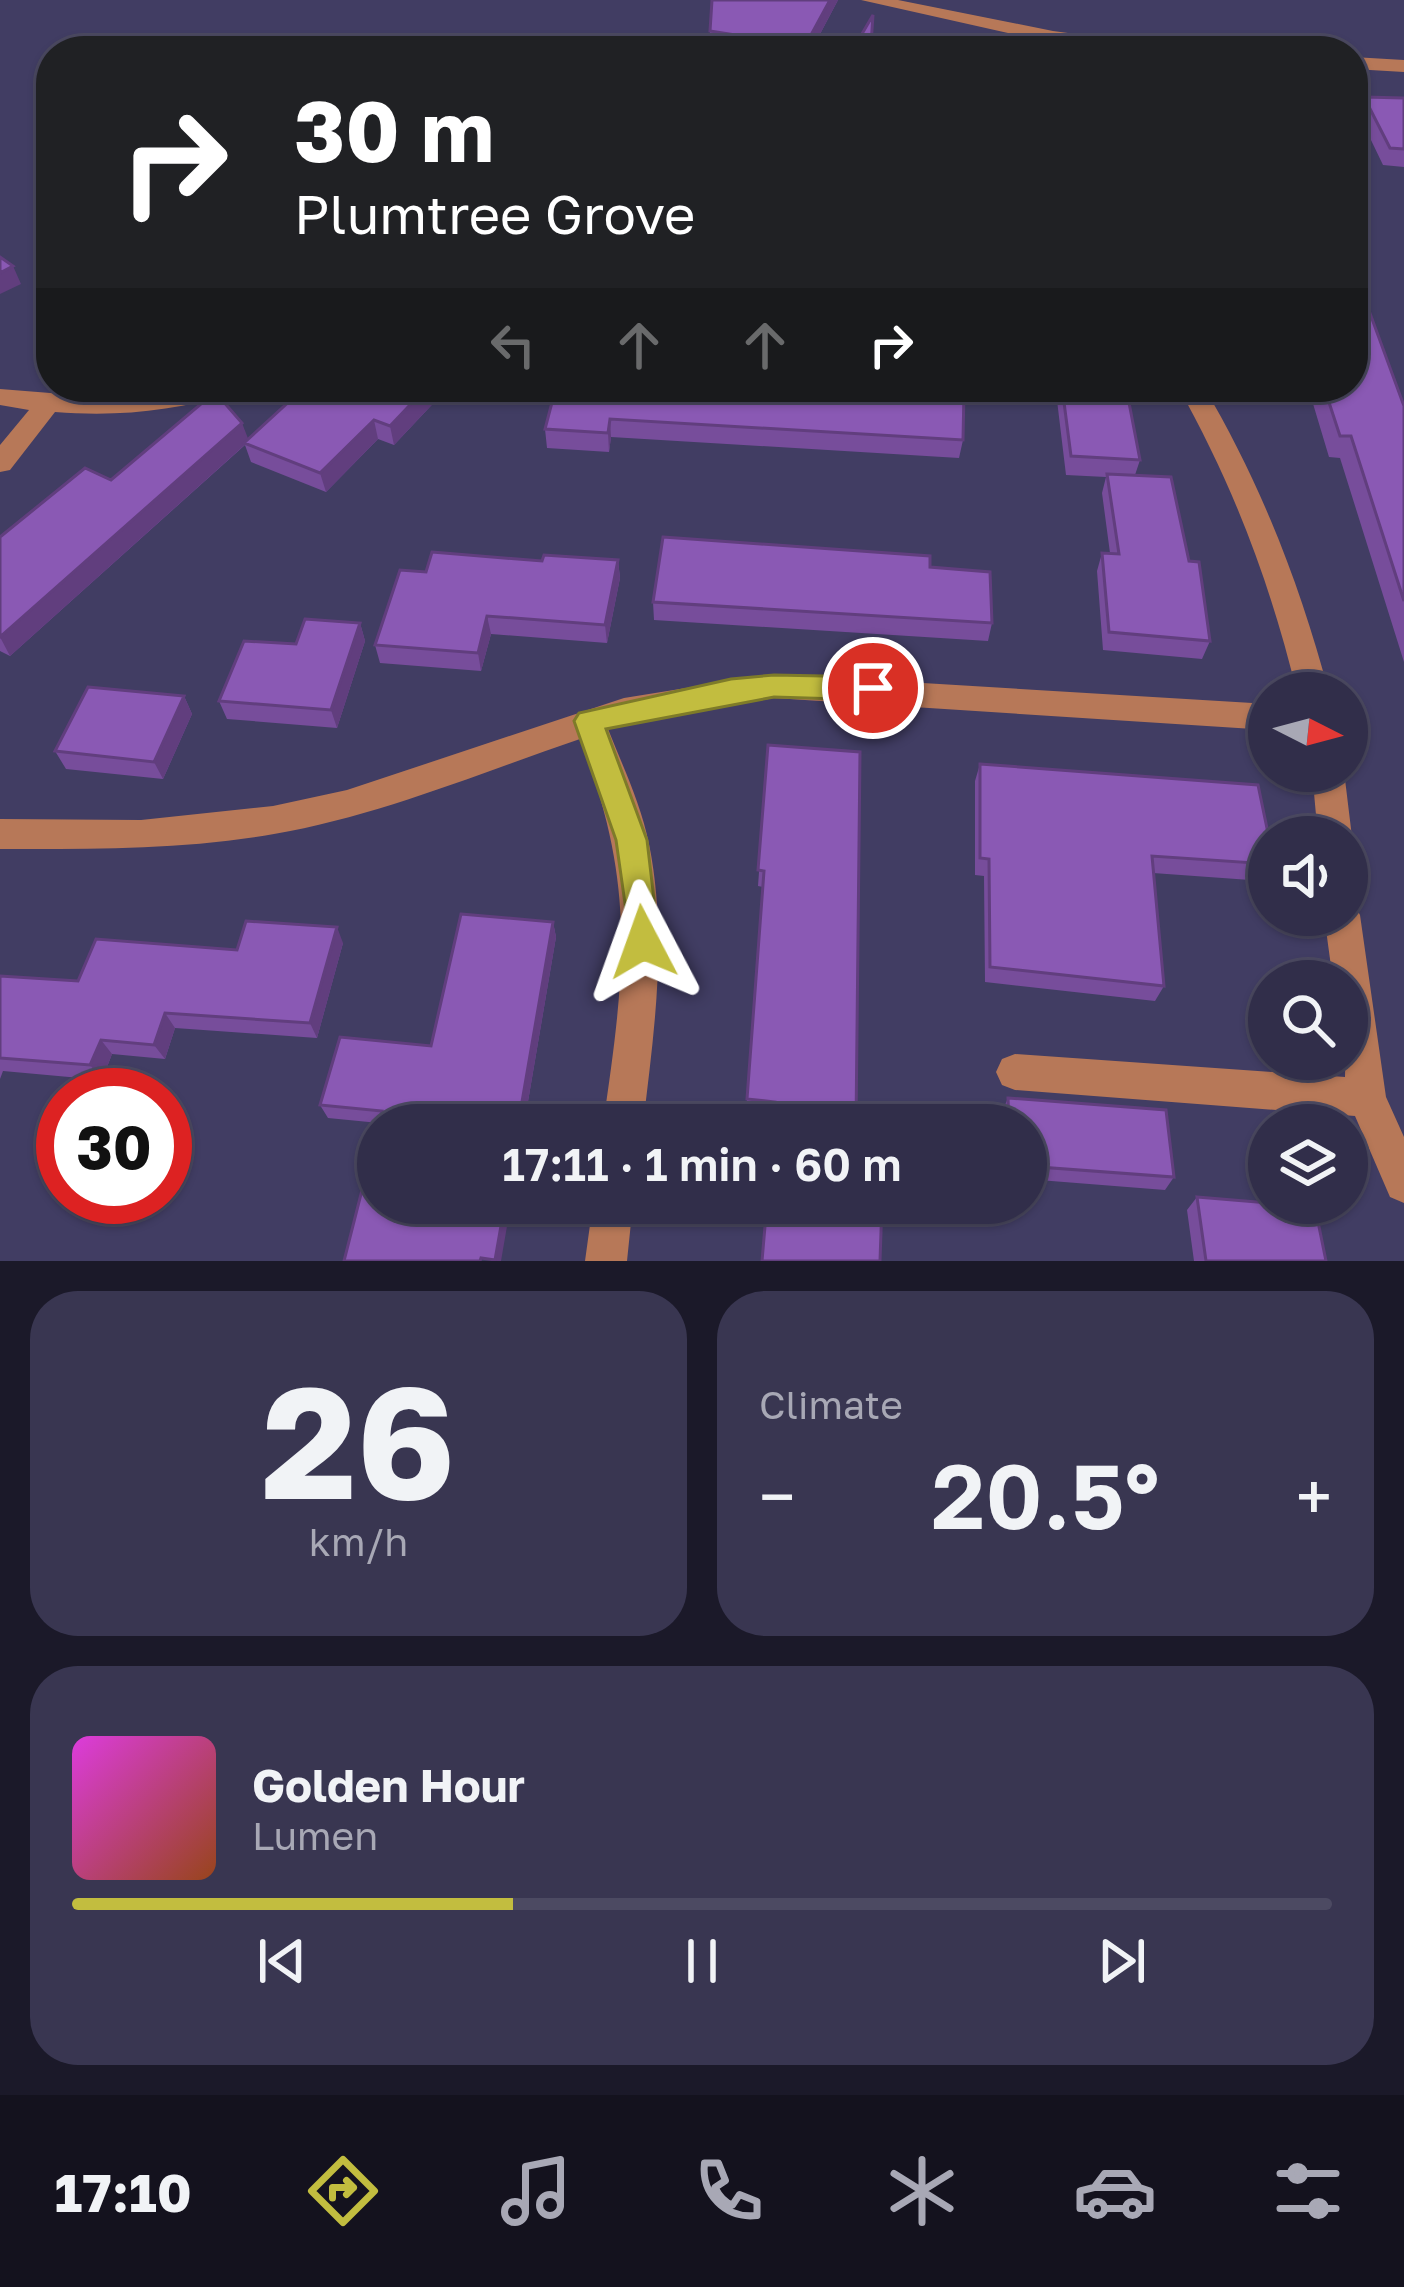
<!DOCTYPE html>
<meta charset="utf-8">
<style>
:root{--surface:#312e4a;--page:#393651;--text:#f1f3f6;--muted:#a8a8b5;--line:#4c4a62;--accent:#c2bd3f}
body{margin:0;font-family:"Golos Text",sans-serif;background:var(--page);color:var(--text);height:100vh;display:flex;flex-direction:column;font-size:45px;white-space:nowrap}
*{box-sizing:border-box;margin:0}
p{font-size:39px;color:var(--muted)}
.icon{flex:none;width:66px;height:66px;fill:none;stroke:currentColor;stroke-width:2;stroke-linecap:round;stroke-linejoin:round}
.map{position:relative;height:1261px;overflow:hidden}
.side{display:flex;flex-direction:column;gap:30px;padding:30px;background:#1b1929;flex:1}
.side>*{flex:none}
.hud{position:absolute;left:36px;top:36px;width:1332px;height:366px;border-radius:48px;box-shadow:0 3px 9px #0004,0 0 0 3px var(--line);background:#202124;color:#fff;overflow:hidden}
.needle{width:78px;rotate:96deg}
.tools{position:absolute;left:1248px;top:672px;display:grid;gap:24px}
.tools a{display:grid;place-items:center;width:120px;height:120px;border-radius:50%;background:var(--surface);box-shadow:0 3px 9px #0004,0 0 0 3px var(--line);font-size:60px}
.speed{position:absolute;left:36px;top:1068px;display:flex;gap:24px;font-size:60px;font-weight:700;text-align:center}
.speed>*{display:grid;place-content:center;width:156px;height:156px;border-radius:50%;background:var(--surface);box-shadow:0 3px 9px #0004,0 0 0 3px var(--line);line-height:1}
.speed .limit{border:18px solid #d22;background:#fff;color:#111}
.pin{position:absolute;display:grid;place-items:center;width:102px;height:102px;color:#fff;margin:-51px;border:6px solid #fff;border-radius:50%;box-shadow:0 3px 12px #0007}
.me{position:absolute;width:132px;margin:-66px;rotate:356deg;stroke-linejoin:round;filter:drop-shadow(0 0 9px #0008)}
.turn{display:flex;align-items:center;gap:42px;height:252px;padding:0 60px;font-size:54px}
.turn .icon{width:156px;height:156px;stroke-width:2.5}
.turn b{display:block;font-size:84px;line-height:102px}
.lanes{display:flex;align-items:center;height:114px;padding:0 60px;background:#0003;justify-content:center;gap:60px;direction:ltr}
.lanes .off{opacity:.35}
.big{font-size:90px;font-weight:600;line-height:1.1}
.side .card{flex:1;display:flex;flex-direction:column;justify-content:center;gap:18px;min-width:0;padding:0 42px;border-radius:48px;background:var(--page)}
.side .dial{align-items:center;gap:0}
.dial b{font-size:156px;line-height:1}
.song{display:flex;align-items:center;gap:36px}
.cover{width:144px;height:144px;border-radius:18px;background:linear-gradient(135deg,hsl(300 70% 55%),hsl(20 70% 35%))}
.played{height:12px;border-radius:6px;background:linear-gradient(90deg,var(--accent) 35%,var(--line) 35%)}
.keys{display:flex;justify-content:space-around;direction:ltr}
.heat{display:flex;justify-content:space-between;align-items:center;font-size:66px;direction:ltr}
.side .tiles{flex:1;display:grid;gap:30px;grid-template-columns:1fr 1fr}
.card:last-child{grid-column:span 2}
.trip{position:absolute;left:357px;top:1104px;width:690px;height:120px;border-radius:60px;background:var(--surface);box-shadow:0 3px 9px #0004,0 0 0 3px var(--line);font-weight:600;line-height:120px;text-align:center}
.tabs{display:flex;height:192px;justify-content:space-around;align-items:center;background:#14121e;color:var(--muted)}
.tabs .icon{width:84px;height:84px}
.tabs .on{color:var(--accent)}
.tabs b{font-size:54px;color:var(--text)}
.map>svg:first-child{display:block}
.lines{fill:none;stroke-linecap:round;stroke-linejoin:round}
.minor{fill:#b77858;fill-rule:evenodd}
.wall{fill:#774d9b}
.shaded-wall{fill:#613e7e}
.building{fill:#8a59b4;stroke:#613e7e;stroke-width:3}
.route{fill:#c2bd3f;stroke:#7e7b29;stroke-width:3}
</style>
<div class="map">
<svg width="1404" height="1261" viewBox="0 0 1404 1261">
<rect width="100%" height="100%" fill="#413d63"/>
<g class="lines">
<path class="minor" d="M 861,0 L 898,0 L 1053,31 L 1157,45 L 1167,51 L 1114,51 L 1053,43 Z
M 1353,57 L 1404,60 L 1404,72 L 1353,69 Z
M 196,387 L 238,387 L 234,393 C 174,411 118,417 55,412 L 10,470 L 0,472 L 0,445 L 29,410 L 0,405 L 0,389 L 113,398 Z
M 1178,387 L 1204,387 C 1261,484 1300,584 1329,693 L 1297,693 C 1271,585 1233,484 1178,387 Z
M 774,674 L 1269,704 L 1269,730 L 774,698 L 608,729 C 623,767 641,804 649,844 C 668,938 654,1032 643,1125 L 603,1125 C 625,973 637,886 580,739 C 480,773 379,816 274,834 C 183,850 92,849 0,849 L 0,819 L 141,820 L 273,806 L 347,790 L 624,698 Z
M 1312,771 L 1344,771 L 1352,837 L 1347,847 L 1347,837 L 1318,837 Z
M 1347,901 L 1354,904 L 1360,915 L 1386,1097 L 1404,1137 L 1404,1203 L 1390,1197 L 1355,1116 L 1015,1090 L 1002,1085 L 996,1072 L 1002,1059 L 1015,1054 L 1345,1077 L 1347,981 L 1333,981 L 1324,915 L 1347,915 Z
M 593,1203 L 633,1203 L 627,1261 L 585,1261 Z"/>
</g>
<path class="wall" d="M 838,0 L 811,51 L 726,51 L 710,49 L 710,31 Z
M 1364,97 L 1404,98 L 1404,167 L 1383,165 L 1358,113 Z
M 322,387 L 482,387 L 467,403 L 442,394 L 394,445 L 378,439 L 326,492 L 251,462 L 245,445 L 10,656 L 0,651 L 0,537 L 111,480 L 248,440 L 305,403 Z
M 556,387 L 963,440 L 959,458 L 611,437 L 609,452 L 547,448 L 545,429 Z
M 1057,387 L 1126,387 L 1140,460 L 1135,475 L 1189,561 L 1210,641 L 1202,659 L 1103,650 L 1097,571 L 1102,553 L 1110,553 L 1102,493 L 1106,477 L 1066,475 L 1056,392 Z
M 1308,387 L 1353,387 L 1404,406 L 1404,662 L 1340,458 L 1329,457 Z
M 618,560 L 620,578 L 607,643 L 491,634 L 481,671 L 380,663 L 375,645 L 426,572 L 542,561 Z
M 930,567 L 992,623 L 988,641 L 654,620 L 653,602 Z
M 360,623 L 365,641 L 337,728 L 227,719 L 219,701 L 296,644 Z
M 184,696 L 192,714 L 163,779 L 66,769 L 55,751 Z
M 768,745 L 860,752 L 774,1115 L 746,1113 L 763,887 L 758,886 Z
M 980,764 L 1269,838 L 1269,874 L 1264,881 L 1153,873 L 1164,986 L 1155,1001 L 985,982 L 984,876 L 975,875 L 975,781 Z
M 553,922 L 556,937 L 524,1125 L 378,1125 L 379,1123 L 328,1118 L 320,1105 L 431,1046 Z
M 343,943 L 317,1038 L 175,1028 L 165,1059 L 112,1054 L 102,1080 L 3,1071 L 0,1079 L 0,976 L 78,981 L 237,950 Z
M 1008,1098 L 1174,1177 L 1165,1190 L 1026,1179 L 1026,1125 L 1002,1125 L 1002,1112 Z
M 1197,1197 L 1326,1261 L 1194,1261 L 1187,1210 Z"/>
<path class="shaded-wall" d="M 830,0 L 838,0 L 811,51 L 805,51 L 805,46 Z
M 13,266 L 21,284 L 0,294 L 0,273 Z
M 427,387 L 440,387 L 442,394 L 394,445 L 390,426 Z
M 465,387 L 482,387 L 467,403 Z
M 610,419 L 611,437 L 609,452 L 608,433 Z
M 374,420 L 378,439 L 326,492 L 320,473 Z
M 242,423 L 249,441 L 10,656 L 0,637 Z
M 618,560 L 620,578 L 607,643 L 605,625 Z
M 487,616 L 491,634 L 481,671 L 478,653 Z
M 360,623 L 365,641 L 337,728 L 331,710 Z
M 184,696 L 192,714 L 163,779 L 154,762 Z
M 553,922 L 556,937 L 524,1125 L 518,1125 Z
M 337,927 L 343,943 L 317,1038 L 310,1023 Z
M 165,1013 L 175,1028 L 165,1059 L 154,1045 Z
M 101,1040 L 112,1054 L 102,1080 L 90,1065 Z
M 505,1203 L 511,1203 L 501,1261 L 495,1261 Z"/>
<path class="building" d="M 712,0 L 830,0 L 805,46 L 710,31 Z
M 873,15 L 871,45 L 909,51 L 852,51 Z
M 1364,97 L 1404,98 L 1404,149 L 1390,148 Z
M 0,257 L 13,266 L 0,273 Z
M 1353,267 L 1404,406 L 1404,601 L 1351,436 L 1340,436 L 1324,387 L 1353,387 Z
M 322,387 L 427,387 L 390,426 L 374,420 L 320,473 L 244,443 L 293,398 L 305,403 Z
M 556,387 L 891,387 L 964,392 L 963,440 L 610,419 L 608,433 L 545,429 Z
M 1062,387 L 1126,387 L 1140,460 L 1071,456 Z
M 215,392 L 242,423 L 0,637 L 0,537 L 85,468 L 111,480 Z
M 1107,474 L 1171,477 L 1189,561 L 1199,562 L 1210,641 L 1109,632 L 1102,553 L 1119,554 Z
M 663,537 L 930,556 L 930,567 L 990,572 L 992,623 L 653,602 Z
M 432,552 L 542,561 L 544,555 L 618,560 L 605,625 L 487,616 L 478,653 L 375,645 L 400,570 L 426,572 Z
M 305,619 L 360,623 L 331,710 L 219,701 L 244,641 L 296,644 Z
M 88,687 L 184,696 L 154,762 L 55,751 Z
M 768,745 L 860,752 L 856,1125 L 773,1125 L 775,1102 L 747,1099 L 764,871 L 758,870 Z
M 980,764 L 1258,785 L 1269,838 L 1269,864 L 1152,856 L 1164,986 L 990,967 L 989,859 L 980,858 Z
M 461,914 L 553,922 L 518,1125 L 378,1125 L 382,1111 L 320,1105 L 340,1037 L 431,1046 Z
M 246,921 L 337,927 L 310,1023 L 165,1013 L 154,1045 L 101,1040 L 90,1065 L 0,1058 L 0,976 L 78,981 L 96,939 L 237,950 Z
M 1008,1098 L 1166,1110 L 1174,1177 L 1026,1166 L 1026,1125 L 1009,1125 Z
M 378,1127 L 378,1203 L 505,1203 L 495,1260 L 481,1258 L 480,1261 L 344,1261 Z
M 1197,1197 L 1315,1207 L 1326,1261 L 1206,1261 Z
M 767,1203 L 882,1203 L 880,1261 L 762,1261 Z"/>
<path class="route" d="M 774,675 L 873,677 L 883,681 L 887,688 L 883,696 L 873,700 L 774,697 L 606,729 L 647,840 L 659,942 L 655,953 L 643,957 L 632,953 L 616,840 L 574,721 L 579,713 L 731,679 Z"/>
</svg>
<div class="tools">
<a><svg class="needle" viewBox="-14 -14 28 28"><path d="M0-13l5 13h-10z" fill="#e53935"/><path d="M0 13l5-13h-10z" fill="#a8a8b5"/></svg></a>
<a><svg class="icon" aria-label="sound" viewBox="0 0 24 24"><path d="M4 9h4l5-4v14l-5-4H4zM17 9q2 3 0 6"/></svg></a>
<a><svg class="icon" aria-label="search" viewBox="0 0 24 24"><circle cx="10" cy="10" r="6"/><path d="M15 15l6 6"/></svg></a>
<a><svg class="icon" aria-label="layers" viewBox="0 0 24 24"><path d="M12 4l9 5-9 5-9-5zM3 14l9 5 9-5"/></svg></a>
</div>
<div class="speed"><div class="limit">30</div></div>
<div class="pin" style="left:873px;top:688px;background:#d93025"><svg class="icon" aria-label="arrive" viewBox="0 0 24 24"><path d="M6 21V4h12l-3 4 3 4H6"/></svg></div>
<svg class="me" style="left:643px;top:942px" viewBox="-20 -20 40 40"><path d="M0-17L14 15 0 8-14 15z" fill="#c2bd3f" stroke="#fff" stroke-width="4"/></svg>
<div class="trip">17:11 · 1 min · 60 m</div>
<div class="hud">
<div class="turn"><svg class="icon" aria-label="right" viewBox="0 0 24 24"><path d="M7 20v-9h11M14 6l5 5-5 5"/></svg><div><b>30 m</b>Plumtree Grove</div></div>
<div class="lanes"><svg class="icon off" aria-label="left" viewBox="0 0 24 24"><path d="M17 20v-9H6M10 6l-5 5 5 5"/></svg><svg class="icon off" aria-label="ahead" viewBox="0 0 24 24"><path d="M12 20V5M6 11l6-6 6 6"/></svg><svg class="icon off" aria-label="ahead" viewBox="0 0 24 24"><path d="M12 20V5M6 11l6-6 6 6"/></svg><svg class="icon" aria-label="right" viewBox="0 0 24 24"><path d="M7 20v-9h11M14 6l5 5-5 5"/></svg></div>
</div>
</div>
<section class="side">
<div class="tiles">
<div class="card dial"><b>26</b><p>km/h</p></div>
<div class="card"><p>Climate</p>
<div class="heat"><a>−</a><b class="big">20.5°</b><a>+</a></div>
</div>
<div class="card">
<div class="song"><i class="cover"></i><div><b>Golden Hour</b><p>Lumen</p></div></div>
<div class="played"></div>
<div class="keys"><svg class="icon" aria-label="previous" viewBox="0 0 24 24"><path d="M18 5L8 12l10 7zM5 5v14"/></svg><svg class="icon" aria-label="pause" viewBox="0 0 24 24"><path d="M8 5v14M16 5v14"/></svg><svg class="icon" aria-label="next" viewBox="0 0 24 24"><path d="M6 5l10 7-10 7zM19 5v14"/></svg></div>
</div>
</div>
</section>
<nav class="tabs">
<b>17:10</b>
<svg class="icon on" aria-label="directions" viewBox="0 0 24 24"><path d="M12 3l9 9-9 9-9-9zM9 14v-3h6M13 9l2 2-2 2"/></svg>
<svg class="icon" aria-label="music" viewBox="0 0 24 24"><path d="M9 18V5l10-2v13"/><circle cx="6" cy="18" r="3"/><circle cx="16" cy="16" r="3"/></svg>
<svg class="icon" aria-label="phone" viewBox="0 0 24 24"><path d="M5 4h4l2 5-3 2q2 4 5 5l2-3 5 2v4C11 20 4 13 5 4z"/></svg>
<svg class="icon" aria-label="climate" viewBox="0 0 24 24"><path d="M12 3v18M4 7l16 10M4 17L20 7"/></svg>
<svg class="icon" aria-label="car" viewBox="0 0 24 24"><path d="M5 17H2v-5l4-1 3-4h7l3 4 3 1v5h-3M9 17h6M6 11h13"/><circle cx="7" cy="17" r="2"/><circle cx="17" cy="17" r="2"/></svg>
<svg class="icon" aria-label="filters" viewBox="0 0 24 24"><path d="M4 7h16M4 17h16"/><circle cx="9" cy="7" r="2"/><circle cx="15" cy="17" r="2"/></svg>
</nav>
